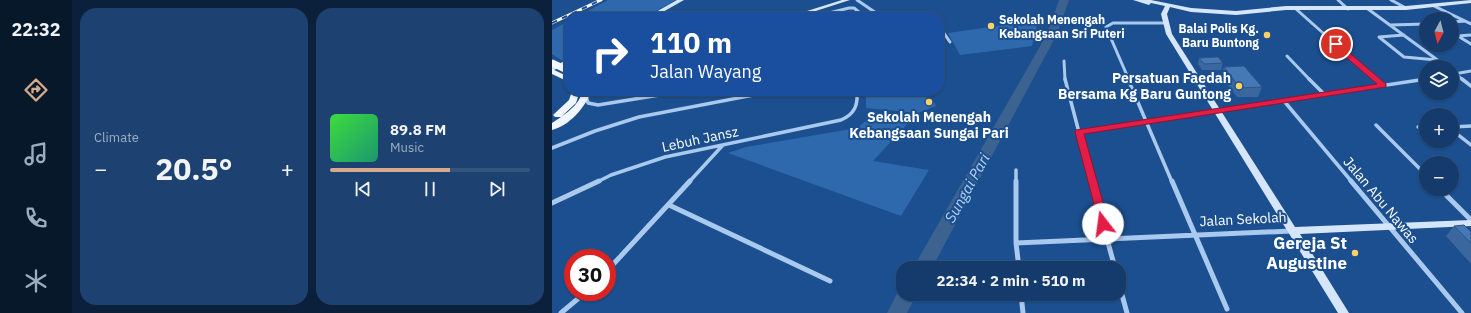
<!DOCTYPE html>
<meta charset="utf-8">
<style>
:root{--surface:#143b6b;--page:#1d4271;--text:#f1f3f6;--muted:#9dadc1;--line:#33557e;--accent:#d6ab8b}
body{margin:0;font-family:"IBM Plex Sans",sans-serif;background:var(--page);color:var(--text);height:100vh;display:flex;flex-direction:column;font-size:15px;white-space:nowrap}
*{box-sizing:border-box;margin:0}
p{font-size:13px;color:var(--muted)}
.icon{flex:none;width:22px;height:22px;fill:none;stroke:currentColor;stroke-width:2;stroke-linecap:round;stroke-linejoin:round}
.map{position:relative;flex:1;overflow:hidden}
.panel{display:flex;flex-direction:column;gap:8px;padding:8px;background:#0b203b;width:480px}
.panel>*{flex:none}
.banner{position:absolute;left:12px;top:12px;width:380px;height:84px;border-radius:16px;box-shadow:0 1px 3px #0004,0 0 0 1px var(--line);background:#1a4fa0;color:#fff;overflow:hidden}
.needle{width:26px;rotate:187deg}
.tools{position:absolute;left:867px;top:12px;display:grid;gap:8px}
.tools a{display:grid;place-items:center;width:40px;height:40px;border-radius:50%;background:var(--surface);box-shadow:0 1px 3px #0004,0 0 0 1px var(--line);font-size:20px}
.speed{position:absolute;left:12px;top:249px;display:flex;gap:8px;font-size:20px;font-weight:700;text-align:center}
.speed>*{display:grid;place-content:center;width:52px;height:52px;border-radius:50%;background:var(--surface);box-shadow:0 1px 3px #0004,0 0 0 1px var(--line);line-height:1}
.speed .limit{border:6px solid #d22;background:#fff;color:#111}
.pin{position:absolute;display:grid;place-items:center;width:34px;height:34px;color:#fff;margin:-17px;border:2px solid #fff;border-radius:50%;box-shadow:0 1px 4px #0007}
.me{position:absolute;width:44px;margin:-22px;rotate:345deg;stroke-linejoin:round;filter:drop-shadow(0 0 3px #0008)}
.turn{display:flex;align-items:center;gap:14px;height:84px;padding:0 20px;font-size:18px}
.turn .icon{width:52px;height:52px;stroke-width:2.5}
.turn b{display:block;font-size:28px;line-height:34px}
.big{font-size:30px;font-weight:700;line-height:1.1}
.panel .widget{flex:1;display:flex;flex-direction:column;justify-content:center;gap:6px;min-width:0;padding:0 14px;border-radius:16px;background:var(--page)}
.song{display:flex;align-items:center;gap:12px}
.cover{width:48px;height:48px;border-radius:6px;background:linear-gradient(135deg,hsl(120 70% 55%),hsl(160 70% 35%))}
.played{height:4px;border-radius:2px;background:linear-gradient(90deg,var(--accent) 60%,var(--line) 60%)}
.keys{display:flex;justify-content:space-around;direction:ltr}
.heat{display:flex;justify-content:space-between;align-items:center;font-size:22px;direction:ltr}
.panel .tiles{flex:1;display:grid;gap:8px;grid-template-columns:repeat(2,1fr)}
.trip{position:absolute;left:344px;top:261px;width:230px;height:40px;border-radius:16px;background:var(--surface);box-shadow:0 1px 3px #0004,0 0 0 1px var(--line);font-weight:700;line-height:40px;text-align:center}
main{display:flex;flex:1;min-height:0}
.dock{display:flex;flex-direction:column;width:72px;justify-content:space-around;align-items:center;background:#08182b;color:var(--muted)}
.dock .icon{width:28px;height:28px}
.dock .active{color:var(--accent)}
.dock b{font-size:18px;color:var(--text)}
.map>svg:first-child{display:block}
.green{fill:#2e69ad}
.lines{fill:none;stroke-linecap:round;stroke-linejoin:round}
.river{fill:#3c6290;fill-rule:evenodd}
.street-far2{stroke:#a9c9ee;stroke-width:3}
.street-far1{stroke:#a9c9ee;stroke-width:3.5}
.street{stroke:#a9c9ee;stroke-width:5}
.secondary{fill:#d6e6fa;fill-rule:evenodd}
.primary{fill:#f0f6ff;fill-rule:evenodd}
.rail-casing{stroke:#fff;stroke-width:3}
.rail{stroke:#1b4f8f;stroke-width:2;stroke-dasharray:5.5;stroke-linecap:butt}
.primary-bridge{stroke:#f0f6ff;stroke-width:7}
.wall{fill:#3a679d}
.building{fill:#4478b7;stroke:#305480}
.route{fill:#e11d48;stroke:#92132f}
.poi-dot{fill:#ffd166;stroke:#1b4f8f;stroke-width:1.5}
.labels{text-anchor:middle;dominant-baseline:central;stroke-width:4;stroke-linejoin:round;paint-order:stroke}
.far-poi-label{font-size:12px;font-weight:bold;fill:#fff;stroke:#1b4f8f;text-anchor:start}
.poi-label{font-size:14px;font-weight:bold;fill:#fff;stroke:#1b4f8f;text-anchor:end}
.street-label{font-size:14px;fill:#fff;stroke:#1b4f8f}
.water-label{font-size:15px;font-style:italic;fill:#b5d3f5;stroke:#1b4f8f}
.near-poi-label{font-size:17px;font-weight:bold;fill:#fff;stroke:#1b4f8f;text-anchor:end}
</style>
<main>
<nav class="dock">
<b>22:32</b>
<svg class="icon active" aria-label="directions" viewBox="0 0 24 24"><path d="M12 3l9 9-9 9-9-9zM9 14v-3h6M13 9l2 2-2 2"/></svg>
<svg class="icon" aria-label="music" viewBox="0 0 24 24"><path d="M9 18V5l10-2v13"/><circle cx="6" cy="18" r="3"/><circle cx="16" cy="16" r="3"/></svg>
<svg class="icon" aria-label="phone" viewBox="0 0 24 24"><path d="M5 4h4l2 5-3 2q2 4 5 5l2-3 5 2v4C11 20 4 13 5 4z"/></svg>
<svg class="icon" aria-label="climate" viewBox="0 0 24 24"><path d="M12 3v18M4 7l16 10M4 17L20 7"/></svg>
</nav>
<section class="panel">
<div class="tiles">
<div class="widget"><p>Climate</p>
<div class="heat"><a>−</a><b class="big">20.5°</b><a>+</a></div>
</div>
<div class="widget">
<div class="song"><i class="cover"></i><div><b>89.8 FM</b><p>Music</p></div></div>
<div class="played"></div>
<div class="keys"><svg class="icon" aria-label="previous" viewBox="0 0 24 24"><path d="M18 5L8 12l10 7zM5 5v14"/></svg><svg class="icon" aria-label="pause" viewBox="0 0 24 24"><path d="M8 5v14M16 5v14"/></svg><svg class="icon" aria-label="next" viewBox="0 0 24 24"><path d="M6 5l10 7-10 7zM19 5v14"/></svg></div>
</div>
</div>
</section>
<div class="map">
<svg width="919" height="313" viewBox="0 0 919 313">
<rect width="100%" height="100%" fill="#1b4f8f"/>
<path class="green" d="M 56,0 L 124,0 L 93,17 L 25,17 Z
M 486,20 L 480,46 L 408,55 L 396,33 Z
M 17,21 L 17,58 L 11,61 L 0,54 L 0,30 Z
M 314,91 L 375,91 L 384,106 L 366,113 L 314,108 Z
M 321,115 L 359,120 L 321,161 L 377,170 L 349,216 L 176,153 L 194,147 L 305,128 Z"/>
<g class="lines">
<path class="river" d="M 507,0 L 517,0 L 505,34 L 380,268 L 361,268 L 495,34 Z
M 351,287 L 351,294 L 365,294 L 355,313 L 335,313 L 348,288 Z"/>
<path class="street-far2" d="M 305,0 L 330,17
M 786,0 L 796,9
M 839,0 L 854,8
M 882,6 L 919,24
M 744,9 L 824,80
M 816,9 L 895,67
M 252,16 L 261,17
M 261,17 L 297,8 L 302,8 L 313,17
M 900,22 L 913,21
M 838,25 L 874,24
M 387,26 L 398,42
M 852,35 L 827,37 L 852,57 L 885,60
M 919,35 L 906,36 L 919,44
M 735,56 L 758,80
M 512,61 L 513,80
M 900,71 L 911,80
M 902,74 L 919,71
M 577,80 L 554,27 L 561,23 L 613,23
M 869,80 L 874,79"/>
<path class="street-far1" d="M 513,79 L 540,182
M 576,79 L 620,182
M 757,79 L 773,95
M 823,79 L 831,86
M 910,79 L 919,86
M 34,96 L 36,103 L 46,105 L 132,91
M 732,101 L 800,182
M 824,125 L 874,175
M 866,127 L 874,127
M 900,127 L 919,126
M 900,130 L 919,145
M 527,132 L 874,79
M 0,148 L 43,131 L 87,117 L 222,91
M 464,170 L 464,182
M 45,182 L 59,175 L 113,157 L 289,120 C 303,114 306,105 305,91
M 137,182 L 171,145"/>
<path class="street" d="M 464,181 L 464,243 L 467,268
M 539,181 L 563,268
M 620,181 L 675,309
M 799,181 L 910,313
M 888,189 L 919,220
M 0,203 L 47,181
M 117,205 L 278,281
M 464,243 L 740,231
M 55,271 L 138,181
M 567,284 L 575,313
M 469,294 L 471,313
M 9,313 L 34,292"/>
<path class="secondary" d="M 125,0 L 132,0 L 102,17 L 95,17 Z
M 290,0 L 298,0 L 245,17 L 236,17 Z
M 581,0 L 599,0 L 639,8 L 684,11 L 734,6 L 854,6 L 919,0 L 919,3 L 854,10 L 734,10 L 684,15 L 639,12 L 618,7 L 615,14 L 620,34 L 743,227 L 919,220 L 919,226 L 748,234 L 797,313 L 786,313 L 614,34 L 609,14 L 613,6 L 599,3 L 597,5 Z
M 17,59 L 17,63 L 0,71 L 0,67 Z"/>
<path class="primary" d="M 0,69 L 17,77 L 17,82 L 0,74 Z
M 20,91 L 28,91 L 24,103 L 9,117 C 19,110 27,103 31,91 L 39,91 C 34,107 17,126 0,130 L 0,123 L 9,117 L 3,117 L 1,115 L 17,100 Z"/>
<defs>
<path id="rail" d="M 0,23 L 49,0"/>
</defs>
<use href="#rail" class="rail-casing"/>
<use href="#rail" class="rail"/>
<path class="primary-bridge" d="M 0,63 L 13,69"/>
</g>
<path class="wall" d="M 647,58 L 671,63 L 669,70 L 650,70 L 646,64 Z
M 672,67 L 710,87 L 706,97 L 685,97 L 669,76 Z
M 902,226 L 919,232 L 919,264 L 894,236 Z"/>
<path class="building" d="M 666,57 L 671,63 L 652,64 L 647,58 Z
M 692,66 L 710,87 L 688,88 L 672,67 Z
M 912,225 L 919,232 L 919,243 L 902,226 Z"/>
<path class="route" d="M 781,43 L 786,43 L 834,84 L 834,87 L 532,134 L 557,224 L 555,227 L 548,227 L 523,132 L 524,130 L 825,84 L 781,46 Z"/>
<g class="poi-dot">
<circle cx="439" cy="26" r="4"/>
<circle cx="715" cy="35" r="4"/>
<circle cx="687" cy="86" r="4"/>
<circle cx="377" cy="102" r="4"/>
<circle cx="803" cy="253" r="4"/>
</g>
<g class="labels">
<g class="far-poi-label">
<text x="447" y="19">Sekolah Menengah<tspan x="447" dy="14">Kebangsaan Sri Puteri</tspan></text>
<text x="707" y="28" text-anchor="end">Balai Polis Kg.<tspan x="707" dy="14">Baru Buntong</tspan></text>
</g>
<g class="poi-label">
<text x="679" y="78">Persatuan Faedah<tspan x="679" dy="16">Bersama Kg Baru Guntong</tspan></text>
<text x="377" y="117" text-anchor="middle">Sekolah Menengah<tspan x="377" dy="16">Kebangsaan Sungai Pari</tspan></text>
</g>
<g class="street-label">
<text transform="translate(148 139) rotate(-12)">Lebuh Jansz</text>
<text transform="translate(829 200) rotate(50)">Jalan Abu Nawas</text>
<text transform="translate(691 219) rotate(-3)">Jalan Sekolah</text>
</g>
<g class="water-label">
<text transform="translate(415 188) rotate(-61)">Sungai Pari</text>
</g>
<g class="near-poi-label">
<text x="795" y="243">Gereja St<tspan x="795" dy="20">Augustine</tspan></text>
</g>
</g>
</svg>
<div class="tools">
<a><svg class="needle" viewBox="-14 -14 28 28"><path d="M0-13l5 13h-10z" fill="#e53935"/><path d="M0 13l5-13h-10z" fill="#9dadc1"/></svg></a>
<a><svg class="icon" aria-label="layers" viewBox="0 0 24 24"><path d="M12 4l9 5-9 5-9-5zM3 14l9 5 9-5"/></svg></a>
<a>+</a>
<a>−</a>
</div>
<div class="speed"><div class="limit">30</div></div>
<div class="pin" style="left:784px;top:44px;background:#d93025"><svg class="icon" aria-label="arrive" viewBox="0 0 24 24"><path d="M6 21V4h12l-3 4 3 4H6"/></svg></div>
<svg class="me" style="left:551px;top:224px" viewBox="-20 -20 40 40"><circle r="19" fill="#fff"/><path d="M0-13L10 11 0 6-10 11z" fill="#e11d48"/></svg>
<div class="trip">22:34 · 2 min · 510 m</div>
<div class="banner">
<div class="turn"><svg class="icon" aria-label="right" viewBox="0 0 24 24"><path d="M7 20v-9h11M14 6l5 5-5 5"/></svg><div><b>110 m</b>Jalan Wayang</div></div>
</div>
</div>
</main>
